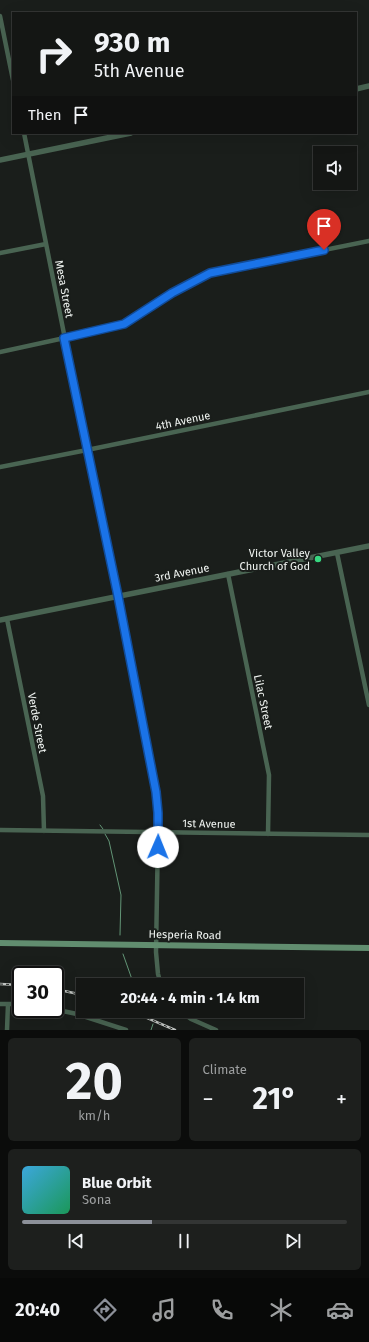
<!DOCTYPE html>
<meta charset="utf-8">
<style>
:root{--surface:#141614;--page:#1d1f1d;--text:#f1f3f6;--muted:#9d9fa0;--line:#333534;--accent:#8c9099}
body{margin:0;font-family:"Fira Sans",sans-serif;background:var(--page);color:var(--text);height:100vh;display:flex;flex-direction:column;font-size:15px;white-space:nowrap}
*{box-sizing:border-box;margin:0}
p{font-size:13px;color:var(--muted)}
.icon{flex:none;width:22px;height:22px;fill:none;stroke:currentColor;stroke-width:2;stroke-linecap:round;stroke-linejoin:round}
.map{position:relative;height:1030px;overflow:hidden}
.sheet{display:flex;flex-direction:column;gap:8px;padding:8px;background:#0b0c0b;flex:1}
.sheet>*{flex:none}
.guide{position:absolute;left:12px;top:12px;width:345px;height:122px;border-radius:0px;box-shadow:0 4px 16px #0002,0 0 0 1px var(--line);background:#141614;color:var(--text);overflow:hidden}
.buttons{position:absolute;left:313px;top:146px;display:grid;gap:8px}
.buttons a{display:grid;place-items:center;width:44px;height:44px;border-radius:0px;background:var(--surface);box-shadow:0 4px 16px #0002,0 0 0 1px var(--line);font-size:20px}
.speed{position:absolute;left:12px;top:966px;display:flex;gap:8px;font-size:20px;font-weight:700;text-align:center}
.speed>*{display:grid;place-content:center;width:52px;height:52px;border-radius:50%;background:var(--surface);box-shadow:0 4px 16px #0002,0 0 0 1px var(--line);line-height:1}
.speed .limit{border:2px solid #111;border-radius:6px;background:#fff;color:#111}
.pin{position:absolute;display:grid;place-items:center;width:34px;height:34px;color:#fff;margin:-41px -17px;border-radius:50% 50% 50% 0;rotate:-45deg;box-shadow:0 0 4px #0007}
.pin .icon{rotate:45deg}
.me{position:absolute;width:44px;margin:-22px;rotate:1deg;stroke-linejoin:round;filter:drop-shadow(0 0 3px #0008)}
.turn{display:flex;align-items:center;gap:14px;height:84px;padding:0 16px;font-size:18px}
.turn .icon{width:52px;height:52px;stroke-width:2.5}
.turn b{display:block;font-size:28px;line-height:34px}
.then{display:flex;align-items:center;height:38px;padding:0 16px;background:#0003;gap:8px;font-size:15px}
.big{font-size:30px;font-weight:700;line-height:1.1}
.sheet .tile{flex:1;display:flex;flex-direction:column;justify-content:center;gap:6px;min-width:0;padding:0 14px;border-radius:6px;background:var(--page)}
.sheet .dial{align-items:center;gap:0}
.dial b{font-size:52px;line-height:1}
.song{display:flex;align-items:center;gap:12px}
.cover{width:48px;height:48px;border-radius:6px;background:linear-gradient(135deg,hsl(200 70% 55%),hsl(150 70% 35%))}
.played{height:4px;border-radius:2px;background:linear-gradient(90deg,var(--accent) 40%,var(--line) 40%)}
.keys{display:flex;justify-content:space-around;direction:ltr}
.heat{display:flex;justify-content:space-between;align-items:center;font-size:22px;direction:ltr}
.sheet .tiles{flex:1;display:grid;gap:8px;grid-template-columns:1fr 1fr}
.tile:last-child{grid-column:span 2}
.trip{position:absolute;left:76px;top:978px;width:228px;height:40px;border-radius:0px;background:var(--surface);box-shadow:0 4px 16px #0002,0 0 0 1px var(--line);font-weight:700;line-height:40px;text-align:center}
.tab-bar{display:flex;height:64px;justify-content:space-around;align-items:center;background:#080908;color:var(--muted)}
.tab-bar .icon{width:28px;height:28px}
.tab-bar .selected{color:var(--accent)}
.tab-bar b{font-size:18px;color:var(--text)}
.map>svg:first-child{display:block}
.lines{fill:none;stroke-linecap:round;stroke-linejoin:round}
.stream{stroke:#629576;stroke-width:1}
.minor{stroke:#496452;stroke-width:4.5}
.tertiary{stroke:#496452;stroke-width:5.5}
.secondary{stroke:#618d6f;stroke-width:6}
.rail-casing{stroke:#c4c8c5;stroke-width:2.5}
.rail{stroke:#1a1e1b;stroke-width:1;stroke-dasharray:3;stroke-linecap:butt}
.route-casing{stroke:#114b97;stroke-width:10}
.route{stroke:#1a73e8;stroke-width:7}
.poi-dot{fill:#37d880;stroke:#1a1e1b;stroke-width:1.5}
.labels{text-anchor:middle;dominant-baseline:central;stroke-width:4;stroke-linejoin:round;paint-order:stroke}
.street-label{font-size:11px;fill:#f2f6f3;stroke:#1a1e1b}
.poi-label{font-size:11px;fill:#f2f6f3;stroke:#1a1e1b;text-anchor:end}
</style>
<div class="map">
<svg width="369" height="1030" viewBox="0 0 369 1030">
<rect width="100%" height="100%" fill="#1a1e1b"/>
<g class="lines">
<path class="stream" d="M 100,825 L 103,829
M 105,834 L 109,841 L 121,895 L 120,935
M 123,954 L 134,985
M 156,1017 L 157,1011
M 151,1030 L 153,1024"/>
<path class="minor" d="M 0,16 L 13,80
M 24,133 L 76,394 L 118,596 L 156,792 L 158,833 L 156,952 L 158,974 L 161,985
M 0,253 L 46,244
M 0,352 L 124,325 L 172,293 L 210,273 L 369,241
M 0,467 L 87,450 L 369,392
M 337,553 L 369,705
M 228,574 L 269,775 L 268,834
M 7,619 L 43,796 L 44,831
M 0,830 L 369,835
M 0,1004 L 21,1004
M 53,1009 L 77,1014 L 126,1030
M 180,1011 L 191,1019 L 216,1030
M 7,1030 L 8,1004"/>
<path class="tertiary" d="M 356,89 L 369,86
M 0,160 L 131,133
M 0,620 L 369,546"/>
<path class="secondary" d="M 0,943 L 369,948"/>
<defs>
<path id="rail" d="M 0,984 L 21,985
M 55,989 L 83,995
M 131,1011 L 175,1030"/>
</defs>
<use href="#rail" class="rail-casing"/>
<use href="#rail" class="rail"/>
</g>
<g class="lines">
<defs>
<path id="route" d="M 158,847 L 158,813 L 156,792 L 118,596 L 64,338 L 124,324 L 172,293 L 210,273 L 324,250"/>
</defs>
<use href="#route" class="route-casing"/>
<use href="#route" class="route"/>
</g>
<circle class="poi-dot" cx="318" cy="559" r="4"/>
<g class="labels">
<g class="street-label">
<text transform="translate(64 289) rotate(79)">Mesa Street</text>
<text transform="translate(183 421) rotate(-12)">4th Avenue</text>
<text transform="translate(182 573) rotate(-11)">3rd Avenue</text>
<text transform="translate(263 702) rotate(78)">Lilac Street</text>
<text transform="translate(37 723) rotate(79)">Verde Street</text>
<text transform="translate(209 824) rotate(1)">1st Avenue</text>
<text transform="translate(185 935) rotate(1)">Hesperia Road</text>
</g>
<g class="poi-label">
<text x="310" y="553">Victor Valley<tspan x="310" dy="13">Church of God</tspan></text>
</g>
</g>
</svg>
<div class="buttons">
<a><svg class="icon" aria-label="sound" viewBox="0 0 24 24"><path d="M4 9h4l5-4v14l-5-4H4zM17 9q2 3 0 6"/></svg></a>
</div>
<div class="speed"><div class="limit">30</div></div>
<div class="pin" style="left:324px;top:250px;background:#d93025"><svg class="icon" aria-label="arrive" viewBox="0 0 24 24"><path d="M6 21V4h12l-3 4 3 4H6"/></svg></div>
<svg class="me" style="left:158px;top:847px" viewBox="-20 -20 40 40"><circle r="19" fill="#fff"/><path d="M0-13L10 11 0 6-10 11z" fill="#1a73e8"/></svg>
<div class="trip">20:44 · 4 min · 1.4 km</div>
<div class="guide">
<div class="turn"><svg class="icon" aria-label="right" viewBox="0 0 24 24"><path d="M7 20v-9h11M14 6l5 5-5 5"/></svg><div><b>930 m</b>5th Avenue</div></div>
<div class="then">Then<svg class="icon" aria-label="arrive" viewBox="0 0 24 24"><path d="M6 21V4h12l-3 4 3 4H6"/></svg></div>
</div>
</div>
<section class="sheet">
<div class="tiles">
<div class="tile dial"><b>20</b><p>km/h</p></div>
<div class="tile"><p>Climate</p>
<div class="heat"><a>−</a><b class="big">21°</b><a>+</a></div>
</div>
<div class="tile">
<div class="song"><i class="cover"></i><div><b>Blue Orbit</b><p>Sona</p></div></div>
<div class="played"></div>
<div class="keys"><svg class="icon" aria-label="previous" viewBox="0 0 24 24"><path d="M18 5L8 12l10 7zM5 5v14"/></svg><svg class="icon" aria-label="pause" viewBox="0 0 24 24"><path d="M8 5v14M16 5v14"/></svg><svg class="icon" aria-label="next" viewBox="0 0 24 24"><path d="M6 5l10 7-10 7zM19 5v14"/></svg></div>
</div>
</div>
</section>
<nav class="tab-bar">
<b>20:40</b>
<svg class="icon selected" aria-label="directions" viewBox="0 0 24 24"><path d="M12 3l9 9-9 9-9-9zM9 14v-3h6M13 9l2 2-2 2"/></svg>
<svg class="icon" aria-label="music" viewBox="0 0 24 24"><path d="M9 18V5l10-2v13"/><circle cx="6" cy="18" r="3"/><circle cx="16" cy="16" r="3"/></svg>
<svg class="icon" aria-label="phone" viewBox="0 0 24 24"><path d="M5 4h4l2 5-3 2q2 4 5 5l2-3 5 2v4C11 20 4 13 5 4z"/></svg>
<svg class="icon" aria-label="climate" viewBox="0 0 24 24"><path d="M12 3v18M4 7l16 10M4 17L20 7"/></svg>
<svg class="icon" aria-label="car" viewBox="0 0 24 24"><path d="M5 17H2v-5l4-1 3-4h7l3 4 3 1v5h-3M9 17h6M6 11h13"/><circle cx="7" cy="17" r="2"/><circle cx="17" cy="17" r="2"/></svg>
</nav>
